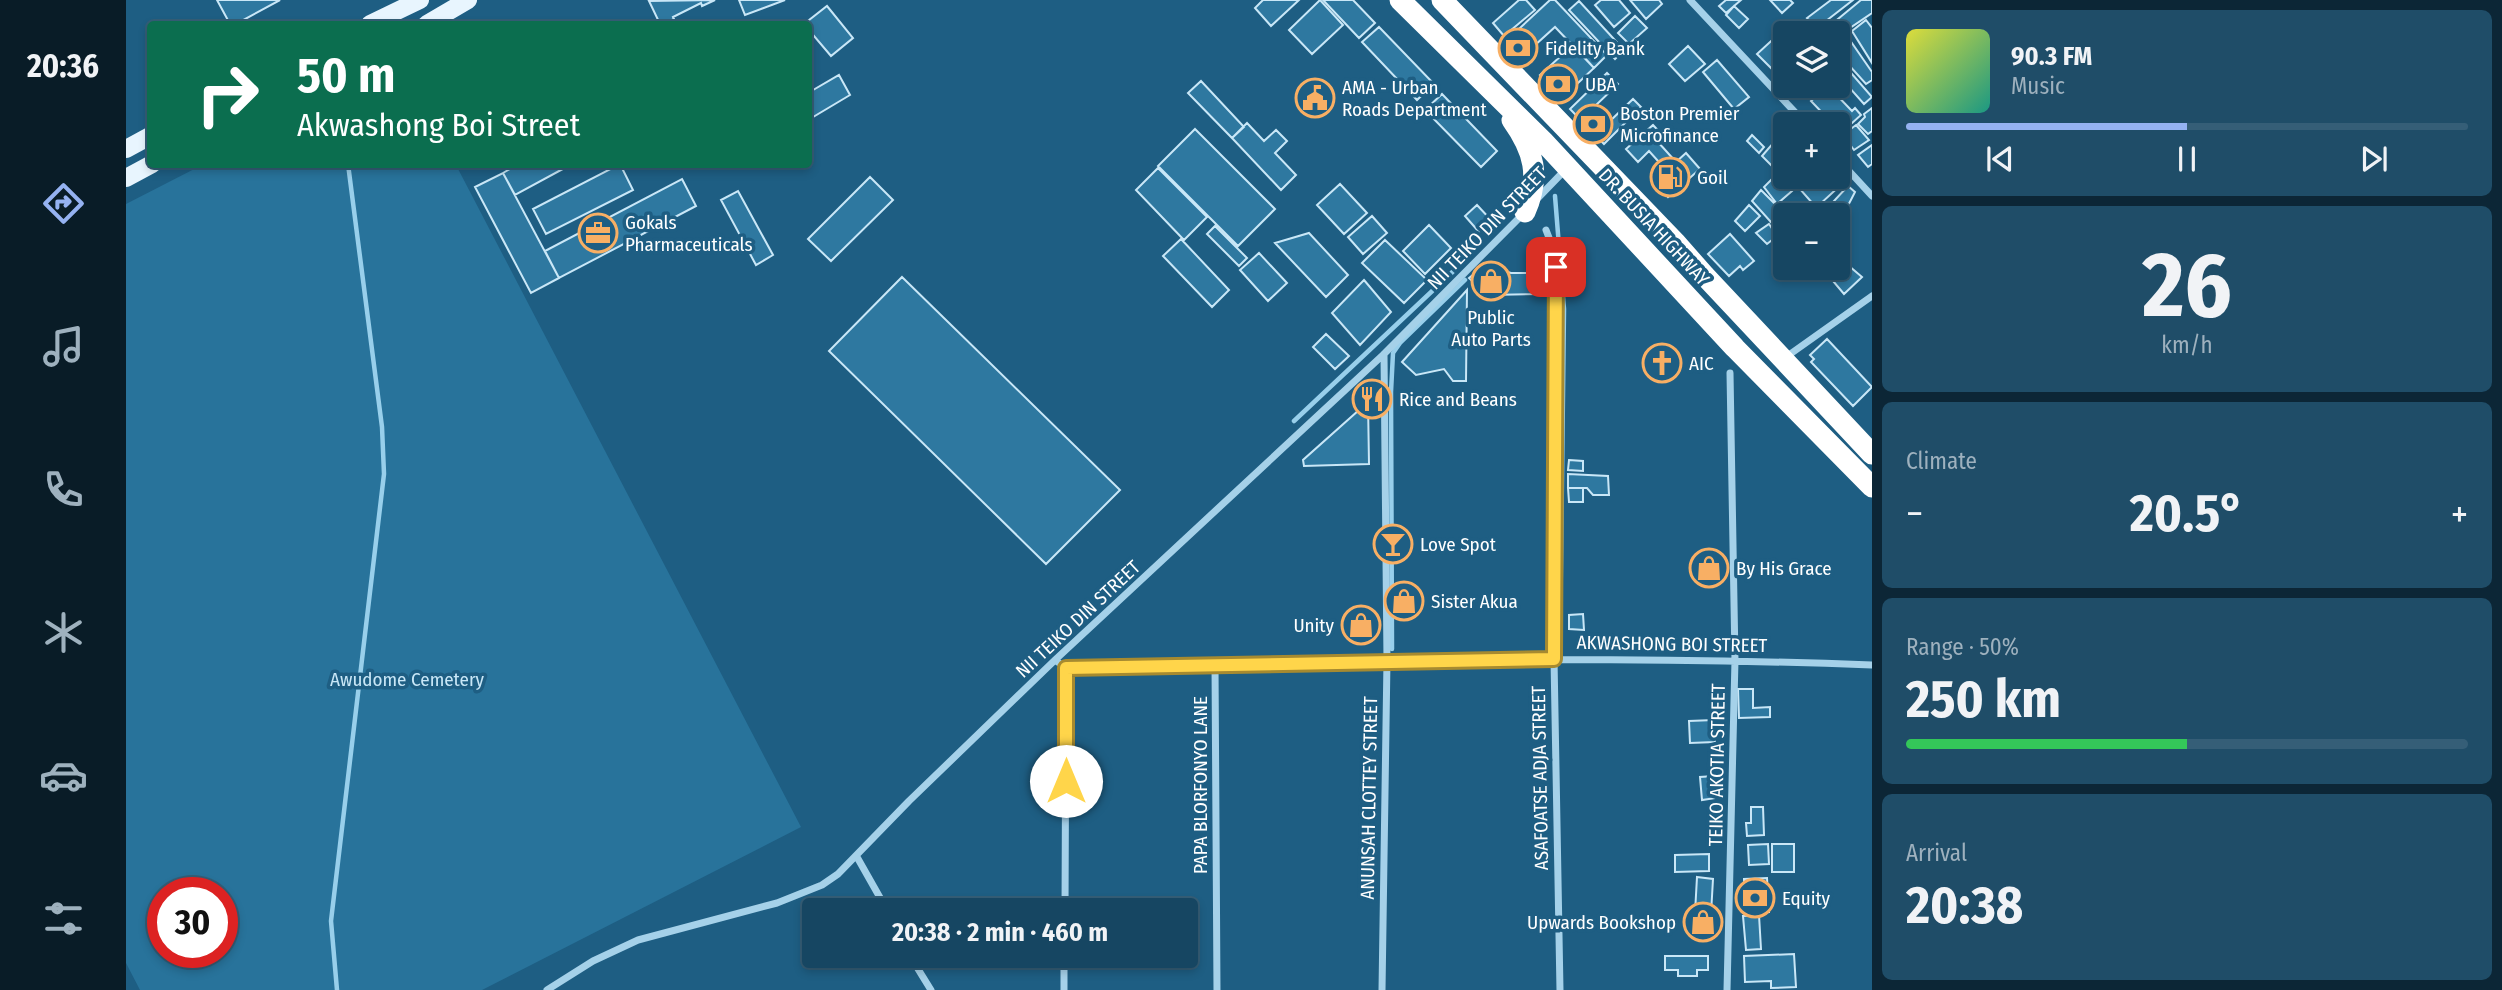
<!DOCTYPE html>
<meta charset="utf-8">
<style>
:root{--surface:#164662;--page:#1f4d68;--text:#f1f3f6;--muted:#9eb1be;--line:#355e77;--accent:#95b2f1}
body{margin:0;font-family:"Fira Sans Condensed",sans-serif;background:var(--page);color:var(--text);height:100vh;display:flex;flex-direction:column;font-size:26px;white-space:nowrap}
*{box-sizing:border-box;margin:0}
p{font-size:23px;color:var(--muted)}
.icon{flex:none;width:38px;height:38px;fill:none;stroke:currentColor;stroke-width:2;stroke-linecap:round;stroke-linejoin:round}
.map{position:relative;flex:1;overflow:hidden}
.details{display:flex;flex-direction:column;gap:10px;padding:10px;background:#0c2636;width:630px}
.details>*{flex:none}
.banner{position:absolute;left:21px;top:21px;width:665px;height:147px;border-radius:7px;box-shadow:0 4px 10px #0003,0 0 0 2px var(--line);background:#0b6e4f;color:#fff;overflow:hidden}
.buttons{position:absolute;left:1647px;top:21px;display:grid;gap:14px}
.buttons a{display:grid;place-items:center;width:77px;height:77px;border-radius:7px;background:var(--surface);box-shadow:0 4px 10px #0003,0 0 0 2px var(--line);font-size:35px}
.speed{position:absolute;left:21px;top:877px;display:flex;gap:14px;font-size:35px;font-weight:700;text-align:center}
.speed>*{display:grid;place-content:center;width:91px;height:91px;border-radius:50%;background:var(--surface);box-shadow:0 4px 10px #0003,0 0 0 2px var(--line);line-height:1}
.speed .limit{border:10px solid #d22;background:#fff;color:#111}
.pin{position:absolute;display:grid;place-items:center;width:60px;height:60px;color:#fff;margin:-30px;border-radius:14px;box-shadow:0 4px 10px #0006}
.me{position:absolute;width:77px;margin:-38px;rotate:0deg;stroke-linejoin:round;filter:drop-shadow(0 0 5px #0008)}
.turn{display:flex;align-items:center;gap:24px;height:147px;padding:0 35px;font-size:32px}
.turn .icon{width:91px;height:91px;stroke-width:2.5}
.turn b{display:block;font-size:49px;line-height:60px}
.big{font-size:52px;font-weight:700;line-height:1.1}
.details .widget{flex:1;display:flex;flex-direction:column;justify-content:center;gap:10px;min-width:0;padding:0 24px;border-radius:10px;background:var(--page)}
.details .dial{align-items:center;gap:0}
.dial b{font-size:91px;line-height:1}
.song{display:flex;align-items:center;gap:21px}
.cover{width:84px;height:84px;border-radius:10px;background:linear-gradient(135deg,hsl(60 70% 55%),hsl(170 70% 35%))}
.played{height:7px;border-radius:4px;background:linear-gradient(90deg,var(--accent) 50%,var(--line) 50%)}
.keys{display:flex;justify-content:space-around;direction:ltr}
.heat{display:flex;justify-content:space-between;align-items:center;font-size:38px;direction:ltr}
.charge{height:10px;border-radius:5px;background:linear-gradient(90deg,#34c759 50%,var(--line) 0)}
.trip{position:absolute;left:676px;top:898px;width:396px;height:70px;border-radius:7px;background:var(--surface);box-shadow:0 4px 10px #0003,0 0 0 2px var(--line);font-weight:700;line-height:70px;text-align:center}
main{display:flex;flex:1;min-height:0}
.tabs{display:flex;flex-direction:column;width:126px;justify-content:space-around;align-items:center;background:#091c27;color:var(--muted)}
.tabs .icon{width:49px;height:49px}
.tabs .current{color:var(--accent)}
.tabs b{font-size:32px;color:var(--text)}
.map>svg:first-child{display:block}
.green{fill:#28739b;fill-rule:evenodd}
.lines{fill:none;stroke-linecap:round;stroke-linejoin:round}
.stream{stroke:#98cfeb;stroke-width:4.5}
.building{fill:#2e78a0;stroke:#c9e7f7;stroke-width:2}
.street{stroke:#a5d1e9;stroke-width:7}
.primary{stroke:#e8f5fe;stroke-width:18}
.highway{stroke:#fff;stroke-width:21}
.route-casing{stroke:#a68a30;stroke-width:18}
.route{stroke:#ffd54a;stroke-width:12}
.labels{text-anchor:middle;dominant-baseline:central;stroke-width:7;stroke-linejoin:round;paint-order:stroke}
.poi-label{font-size:19px;fill:#fff;stroke:#1e5e83;text-anchor:start}
.street-label{font-size:19px;fill:#fff;stroke:#1e5e83}
.park-label{font-size:19px;fill:#c9e7f7;stroke:#1e5e83}
</style>
<main>
<nav class="tabs">
<b>20:36</b>
<svg class="icon current" aria-label="directions" viewBox="0 0 24 24"><path d="M12 3l9 9-9 9-9-9zM9 14v-3h6M13 9l2 2-2 2"/></svg>
<svg class="icon" aria-label="music" viewBox="0 0 24 24"><path d="M9 18V5l10-2v13"/><circle cx="6" cy="18" r="3"/><circle cx="16" cy="16" r="3"/></svg>
<svg class="icon" aria-label="phone" viewBox="0 0 24 24"><path d="M5 4h4l2 5-3 2q2 4 5 5l2-3 5 2v4C11 20 4 13 5 4z"/></svg>
<svg class="icon" aria-label="climate" viewBox="0 0 24 24"><path d="M12 3v18M4 7l16 10M4 17L20 7"/></svg>
<svg class="icon" aria-label="car" viewBox="0 0 24 24"><path d="M5 17H2v-5l4-1 3-4h7l3 4 3 1v5h-3M9 17h6M6 11h13"/><circle cx="7" cy="17" r="2"/><circle cx="17" cy="17" r="2"/></svg>
<svg class="icon" aria-label="filters" viewBox="0 0 24 24"><path d="M4 7h16M4 17h16"/><circle cx="9" cy="7" r="2"/><circle cx="15" cy="17" r="2"/></svg>
</nav>
<div class="map">
<svg width="1746" height="990" viewBox="0 0 1746 990">
<rect width="100%" height="100%" fill="#1e5e83"/>
<path class="green" d="M 78,164 L 330,165 L 675,827 L 356,990 L 14,990 L 0,963 L 0,204 ZM 37,892 L 96,892 L 96,952 L 37,952 Z"/>
<g class="lines">
<path class="stream" d="M 1429,196 L 1438,309 L 1434,643
M 1168,421 L 1336,263
M 1266,649 L 1265,392 L 1267,353 L 1274,343 L 1339,280
M 211,990 L 205,921 L 258,474 L 256,427 L 222,164"/>
</g>
<path class="building" d="M 91,0 L 154,0 L 110,24 L 104,24 Z
M 589,0 L 576,6 L 575,3 L 547,17 L 548,19 L 537,24 L 534,24 L 523,1 Z
M 613,0 L 659,0 L 619,15 Z
M 1137,0 L 1173,0 L 1145,26 L 1129,8 Z
M 1194,0 L 1217,25 L 1186,54 L 1163,30 Z
M 1197,0 L 1227,0 L 1249,23 L 1233,38 Z
M 1393,0 L 1400,0 L 1409,10 L 1378,36 L 1367,23 Z
M 1424,0 L 1429,0 L 1481,55 L 1468,68 L 1429,27 L 1396,57 L 1380,41 Z
M 1475,0 L 1493,0 L 1504,13 L 1488,27 L 1469,5 Z
M 1504,0 L 1533,0 L 1536,4 L 1520,19 Z
M 1600,0 L 1615,0 L 1600,13 L 1593,6 Z
M 1644,0 L 1664,0 L 1667,3 L 1656,13 Z
M 1705,0 L 1727,0 L 1691,28 L 1681,18 Z
M 1735,0 L 1746,0 L 1746,13 L 1712,36 L 1712,33 L 1695,33 Z
M 1453,1 L 1498,50 L 1489,59 L 1443,10 Z
M 701,6 L 727,38 L 705,56 L 682,29 L 682,24 L 678,24 Z
M 1608,6 L 1622,19 L 1613,28 L 1600,15 Z
M 1509,16 L 1521,28 L 1503,44 L 1492,33 Z
M 1740,20 L 1746,28 L 1746,63 L 1726,31 Z
M 1667,21 L 1678,33 L 1659,33 L 1659,57 L 1646,69 L 1631,54 Z
M 1253,27 L 1308,84 L 1291,100 L 1236,42 Z
M 1719,33 L 1746,72 L 1746,80 L 1740,84 L 1712,53 L 1712,39 Z
M 1447,45 L 1468,68 L 1436,98 L 1414,75 Z
M 1562,46 L 1579,64 L 1559,81 L 1543,64 Z
M 1591,60 L 1623,97 L 1608,109 L 1577,72 Z
M 1719,66 L 1746,97 L 1738,104 L 1723,87 L 1714,94 L 1706,86 L 1712,86 L 1712,74 Z
M 1481,73 L 1492,84 L 1468,107 L 1483,122 L 1507,99 L 1515,107 L 1478,144 L 1444,109 Z
M 713,75 L 724,95 L 682,120 L 682,93 Z
M 1075,81 L 1118,127 L 1106,138 L 1062,93 Z
M 1702,86 L 1726,111 L 1729,108 L 1735,115 L 1715,133 L 1712,129 L 1712,124 L 1707,124 L 1685,101 Z
M 1316,94 L 1371,151 L 1355,167 L 1299,110 Z
M 1746,108 L 1746,131 L 1742,134 L 1732,124 L 1739,117 L 1738,114 Z
M 1121,123 L 1138,141 L 1150,130 L 1161,141 L 1149,153 L 1170,175 L 1155,190 L 1106,138 Z
M 1527,125 L 1538,137 L 1532,142 L 1550,162 L 1560,153 L 1574,169 L 1542,197 L 1529,182 L 1541,171 L 1523,151 L 1512,162 L 1500,149 Z
M 1730,125 L 1743,140 L 1728,150 L 1717,135 Z
M 1069,129 L 1149,209 L 1112,246 L 1032,166 Z
M 1655,134 L 1659,138 L 1659,159 L 1649,169 L 1636,156 Z
M 1626,135 L 1638,147 L 1633,153 L 1621,141 Z
M 1746,145 L 1746,164 L 1742,167 L 1732,155 Z
M 392,164 L 446,164 L 389,195 L 377,173 Z
M 494,164 L 507,190 L 420,234 L 407,209 Z
M 1659,166 L 1659,177 L 1670,177 L 1667,180 L 1669,182 L 1663,186 L 1666,191 L 1651,204 L 1638,187 Z
M 1032,168 L 1081,217 L 1058,240 L 1010,190 Z
M 377,173 L 433,278 L 405,293 L 349,187 Z
M 744,177 L 767,200 L 705,261 L 682,239 Z
M 1695,177 L 1711,177 L 1717,183 L 1692,206 L 1688,205 L 1673,188 L 1682,181 L 1687,183 Z
M 556,179 L 570,206 L 433,278 L 419,251 Z
M 1214,184 L 1241,213 L 1218,234 L 1191,205 Z
M 1722,186 L 1729,192 L 1712,225 L 1712,215 L 1701,215 L 1707,202 Z
M 1635,190 L 1660,215 L 1659,225 L 1653,231 L 1626,201 Z
M 612,191 L 647,255 L 630,265 L 595,200 Z
M 1351,205 L 1365,220 L 1353,232 L 1339,216 Z
M 1623,205 L 1634,216 L 1619,231 L 1609,221 Z
M 1246,216 L 1261,233 L 1237,254 L 1222,237 Z
M 1643,224 L 1651,236 L 1641,244 L 1630,233 Z
M 1303,225 L 1325,248 L 1299,274 L 1277,251 Z
M 1089,226 L 1121,258 L 1113,266 L 1081,234 Z
M 1183,233 L 1222,275 L 1200,297 L 1149,243 Z
M 1604,234 L 1628,261 L 1617,270 L 1614,266 L 1603,276 L 1582,254 Z
M 1659,238 L 1659,263 L 1647,249 Z
M 1055,239 L 1103,290 L 1086,307 L 1037,256 Z
M 1259,240 L 1301,280 L 1278,303 L 1236,263 Z
M 1133,253 L 1161,283 L 1142,301 L 1114,270 Z
M 1363,262 L 1375,270 L 1385,273 L 1415,273 L 1417,294 L 1362,295 L 1343,278 Z
M 1714,264 L 1723,266 L 1736,277 L 1718,294 L 1696,268 L 1712,268 Z
M 776,277 L 994,490 L 920,564 L 703,351 Z
M 1238,280 L 1265,312 L 1234,345 L 1206,313 Z
M 1341,290 L 1340,381 L 1327,381 L 1318,369 L 1290,375 L 1276,362 Z
M 1200,334 L 1223,356 L 1209,369 L 1187,347 Z
M 1701,339 L 1746,387 L 1727,406 L 1685,362 L 1688,359 L 1684,355 Z
M 1242,402 L 1243,464 L 1178,466 L 1177,460 Z
M 1443,460 L 1457,461 L 1457,471 L 1442,470 Z
M 1442,474 L 1482,476 L 1483,495 L 1467,495 L 1461,488 L 1442,488 Z
M 1442,488 L 1457,488 L 1457,502 L 1443,502 Z
M 1457,614 L 1458,630 L 1443,629 L 1443,615 Z
M 1612,689 L 1627,689 L 1627,708 L 1644,707 L 1644,717 L 1613,718 Z
M 1588,720 L 1589,742 L 1564,743 L 1563,721 Z
M 1588,776 L 1590,798 L 1576,800 L 1574,777 Z
M 1625,807 L 1637,807 L 1638,835 L 1621,836 L 1620,823 L 1625,823 Z
M 1642,844 L 1643,864 L 1623,865 L 1622,845 Z
M 1646,844 L 1668,844 L 1668,872 L 1646,872 Z
M 1583,854 L 1583,871 L 1549,872 L 1549,855 Z
M 1571,877 L 1587,879 L 1585,914 L 1569,913 Z
M 1641,878 L 1643,912 L 1619,913 L 1618,879 Z
M 1569,915 L 1587,915 L 1586,930 L 1569,929 Z
M 1633,915 L 1635,949 L 1620,950 L 1617,916 Z
M 1668,954 L 1670,987 L 1645,988 L 1645,981 L 1619,982 L 1618,956 Z
M 1539,956 L 1582,956 L 1582,970 L 1571,970 L 1571,976 L 1552,976 L 1552,970 L 1539,970 Z"/>
<g class="lines">
<path class="street" d="M 1564,0 L 1680,124
M 1712,159 L 1746,196
M 1410,200 L 1440,169
M 1420,230 L 1427,248 L 1430,267 L 1428,659 L 1434,990
M 1660,357 L 1746,296
M 929,660 L 940,668 C 1209,660 1477,655 1746,665
M 1089,664 L 1091,990
M 731,857 L 761,910
M 939,910 L 940,668
M 784,956 L 805,990
M 421,990 L 467,961 L 512,940 L 651,903 L 696,885 L 712,874 L 783,801 L 929,660 L 1258,354 L 1397,214
M 938,990 L 938,956
M 1256,990 L 1261,660 L 1258,354
M 1601,990 L 1609,660 L 1604,373"/>
<path class="primary" d="M 244,24 L 294,0
M 301,24 L 342,0
M 0,149 L 24,136
M 0,178 L 26,164"/>
<path class="highway" d="M 1274,0 L 1417,141 L 1609,348 L 1746,487
M 1316,0 L 1549,242 L 1579,276 L 1746,454
M 1386,120 C 1408,151 1415,176 1399,212"/>
</g>
<g class="lines">
<defs>
<path id="route" d="M 940,781 L 940,668 L 1428,659 L 1430,267"/>
</defs>
<use href="#route" class="route-casing"/>
<use href="#route" class="route"/>
</g>
<defs>
<symbol id="bank-ring" viewBox="-11 -11 22 22"><circle r="9.5" fill="#1e5e83" stroke="#f8af64" stroke-width="1.5"/><path d="M-6-4H6V4H-6ZM0-2.3a2.3 2.3 0 1 0 0 4.6a2.3 2.3 0 1 0 0-4.6Z" fill="#f8af64"/></symbol>
<symbol id="civic-ring" viewBox="-11 -11 22 22"><circle r="9.5" fill="#1e5e83" stroke="#f8af64" stroke-width="1.5"/><path d="M-.6-6.5H3V-4.5H.6V-3L4-1V1h2V6H-6V1h2V-1L-.6-3ZM-1.2 2.5V6h2.4V2.5Z" fill="#f8af64"/></symbol>
<symbol id="fuel-ring" viewBox="-11 -11 22 22"><circle r="9.5" fill="#1e5e83" stroke="#f8af64" stroke-width="1.5"/><path d="M-5.5-6h7V0h2V4h1.3V-2.5L3-4.5l.8-.8L6-3V5H2.5V1h-1V6h-7ZM-4.2-4.7v3.2H.2V-4.7Z" fill="#f8af64"/></symbol>
<symbol id="office-ring" viewBox="-11 -11 22 22"><circle r="9.5" fill="#1e5e83" stroke="#f8af64" stroke-width="1.5"/><path d="M-6-3h4V-5.5h4V-3h4V5H-6ZM-1-4.5V-3h2v-1.5ZM-6 0V1H6V0Z" fill="#f8af64"/></symbol>
<symbol id="shop-ring" viewBox="-11 -11 22 22"><circle r="9.5" fill="#1e5e83" stroke="#f8af64" stroke-width="1.5"/><path d="M-5-2.5h2.3a2.7 3.5 0 0 1 5.4 0H5L5.5 6h-11ZM-1.5-2.5h3a1.5 2.3 0 0 0-3 0Z" fill="#f8af64"/></symbol>
<symbol id="church-ring" viewBox="-11 -11 22 22"><circle r="9.5" fill="#1e5e83" stroke="#f8af64" stroke-width="1.5"/><path d="M-1.2-6h2.4v3.5h3.3v2.4h-3.3V6h-2.4V-.1h-3.3v-2.4h3.3Z" fill="#f8af64"/></symbol>
<symbol id="restaurant-ring" viewBox="-11 -11 22 22"><circle r="9.5" fill="#1e5e83" stroke="#f8af64" stroke-width="1.5"/><path d="M-5-6h1v4h1v-4h1v4h1v-4h1v5L-1.5 .5V6h-2V.5L-5-1ZM5-6V6H3V1.5H1.5Q1.5-4 5-6Z" fill="#f8af64"/></symbol>
<symbol id="bar-ring" viewBox="-11 -11 22 22"><circle r="9.5" fill="#1e5e83" stroke="#f8af64" stroke-width="1.5"/><path d="M-6-5H6L.8 .8V4.5H3.5V6h-7V4.5H-.8V.8Z" fill="#f8af64"/></symbol>
</defs>
<g fill-rule="evenodd">
<use href="#bank-ring" x="1370" y="26" width="44" height="44"/>
<use href="#bank-ring" x="1410" y="62" width="44" height="44"/>
<use href="#civic-ring" x="1167" y="76" width="44" height="44"/>
<use href="#bank-ring" x="1445" y="102" width="44" height="44"/>
<use href="#fuel-ring" x="1522" y="155" width="44" height="44"/>
<use href="#office-ring" x="450" y="211" width="44" height="44"/>
<use href="#shop-ring" x="1343" y="259" width="44" height="44"/>
<use href="#church-ring" x="1514" y="341" width="44" height="44"/>
<use href="#restaurant-ring" x="1224" y="377" width="44" height="44"/>
<use href="#bar-ring" x="1245" y="522" width="44" height="44"/>
<use href="#shop-ring" x="1561" y="546" width="44" height="44"/>
<use href="#shop-ring" x="1256" y="579" width="44" height="44"/>
<use href="#shop-ring" x="1213" y="603" width="44" height="44"/>
<use href="#bank-ring" x="1607" y="876" width="44" height="44"/>
<use href="#shop-ring" x="1555" y="900" width="44" height="44"/>
</g>
<g class="labels">
<g class="poi-label">
<text x="1419" y="48">Fidelity Bank</text>
<text x="1459" y="84">UBA</text>
<text x="1216" y="87">AMA - Urban<tspan x="1216" dy="22">Roads Department</tspan></text>
<text x="1494" y="113">Boston Premier<tspan x="1494" dy="22">Microfinance</tspan></text>
<text x="1571" y="177">Goil</text>
<text x="499" y="222">Gokals<tspan x="499" dy="22">Pharmaceuticals</tspan></text>
<text x="1365" y="317" text-anchor="middle">Public<tspan x="1365" dy="22">Auto Parts</tspan></text>
<text x="1563" y="363">AIC</text>
<text x="1273" y="399">Rice and Beans</text>
<text x="1294" y="544">Love Spot</text>
<text x="1610" y="568">By His Grace</text>
<text x="1305" y="601">Sister Akua</text>
<text x="1208" y="625" text-anchor="end">Unity</text>
<text x="1656" y="898">Equity</text>
<text x="1550" y="922" text-anchor="end">Upwards Bookshop</text>
</g>
<g class="street-label">
<text transform="translate(1528 227) rotate(47)">DR. BUSIA HIGHWAY</text>
<text transform="translate(1361 228) rotate(-46)">NII TEIKO DIN STREET</text>
<text transform="translate(952 619) rotate(-43)">NII TEIKO DIN STREET</text>
<text transform="translate(1546 644) rotate(1)">AKWASHONG BOI STREET</text>
<text transform="translate(1591 765) rotate(-89)">TEIKO AKOTIA STREET</text>
<text transform="translate(1414 778) rotate(-91)">ASAFOATSE ADJA STREET</text>
<text transform="translate(1074 785) rotate(-90)">PAPA BLORFONYO LANE</text>
<text transform="translate(1243 798) rotate(-89)">ANUNSAH CLOTTEY STREET</text>
</g>
<g class="park-label">
<text x="281" y="679">Awudome Cemetery</text>
</g>
</g>
</svg>
<div class="buttons">
<a><svg class="icon" aria-label="layers" viewBox="0 0 24 24"><path d="M12 4l9 5-9 5-9-5zM3 14l9 5 9-5"/></svg></a>
<a>+</a>
<a>−</a>
</div>
<div class="speed"><div class="limit">30</div></div>
<div class="pin" style="left:1430px;top:267px;background:#d93025"><svg class="icon" aria-label="arrive" viewBox="0 0 24 24"><path d="M6 21V4h12l-3 4 3 4H6"/></svg></div>
<svg class="me" style="left:940px;top:781px" viewBox="-20 -20 40 40"><circle r="19" fill="#fff"/><path d="M0-13L10 11 0 6-10 11z" fill="#ffd54a"/></svg>
<div class="trip">20:38 · 2 min · 460 m</div>
<div class="banner">
<div class="turn"><svg class="icon" aria-label="right" viewBox="0 0 24 24"><path d="M7 20v-9h11M14 6l5 5-5 5"/></svg><div><b>50 m</b>Akwashong Boi Street</div></div>
</div>
</div>
<section class="details">
<div class="widget">
<div class="song"><i class="cover"></i><div><b>90.3 FM</b><p>Music</p></div></div>
<div class="played"></div>
<div class="keys"><svg class="icon" aria-label="previous" viewBox="0 0 24 24"><path d="M18 5L8 12l10 7zM5 5v14"/></svg><svg class="icon" aria-label="pause" viewBox="0 0 24 24"><path d="M8 5v14M16 5v14"/></svg><svg class="icon" aria-label="next" viewBox="0 0 24 24"><path d="M6 5l10 7-10 7zM19 5v14"/></svg></div>
</div>
<div class="widget dial"><b>26</b><p>km/h</p></div>
<div class="widget"><p>Climate</p>
<div class="heat"><a>−</a><b class="big">20.5°</b><a>+</a></div>
</div>
<div class="widget"><p>Range · 50%</p><b class="big">250 km</b><div class="charge"></div></div>
<div class="widget"><p>Arrival</p><b class="big">20:38</b></div>
</section>
</main>
